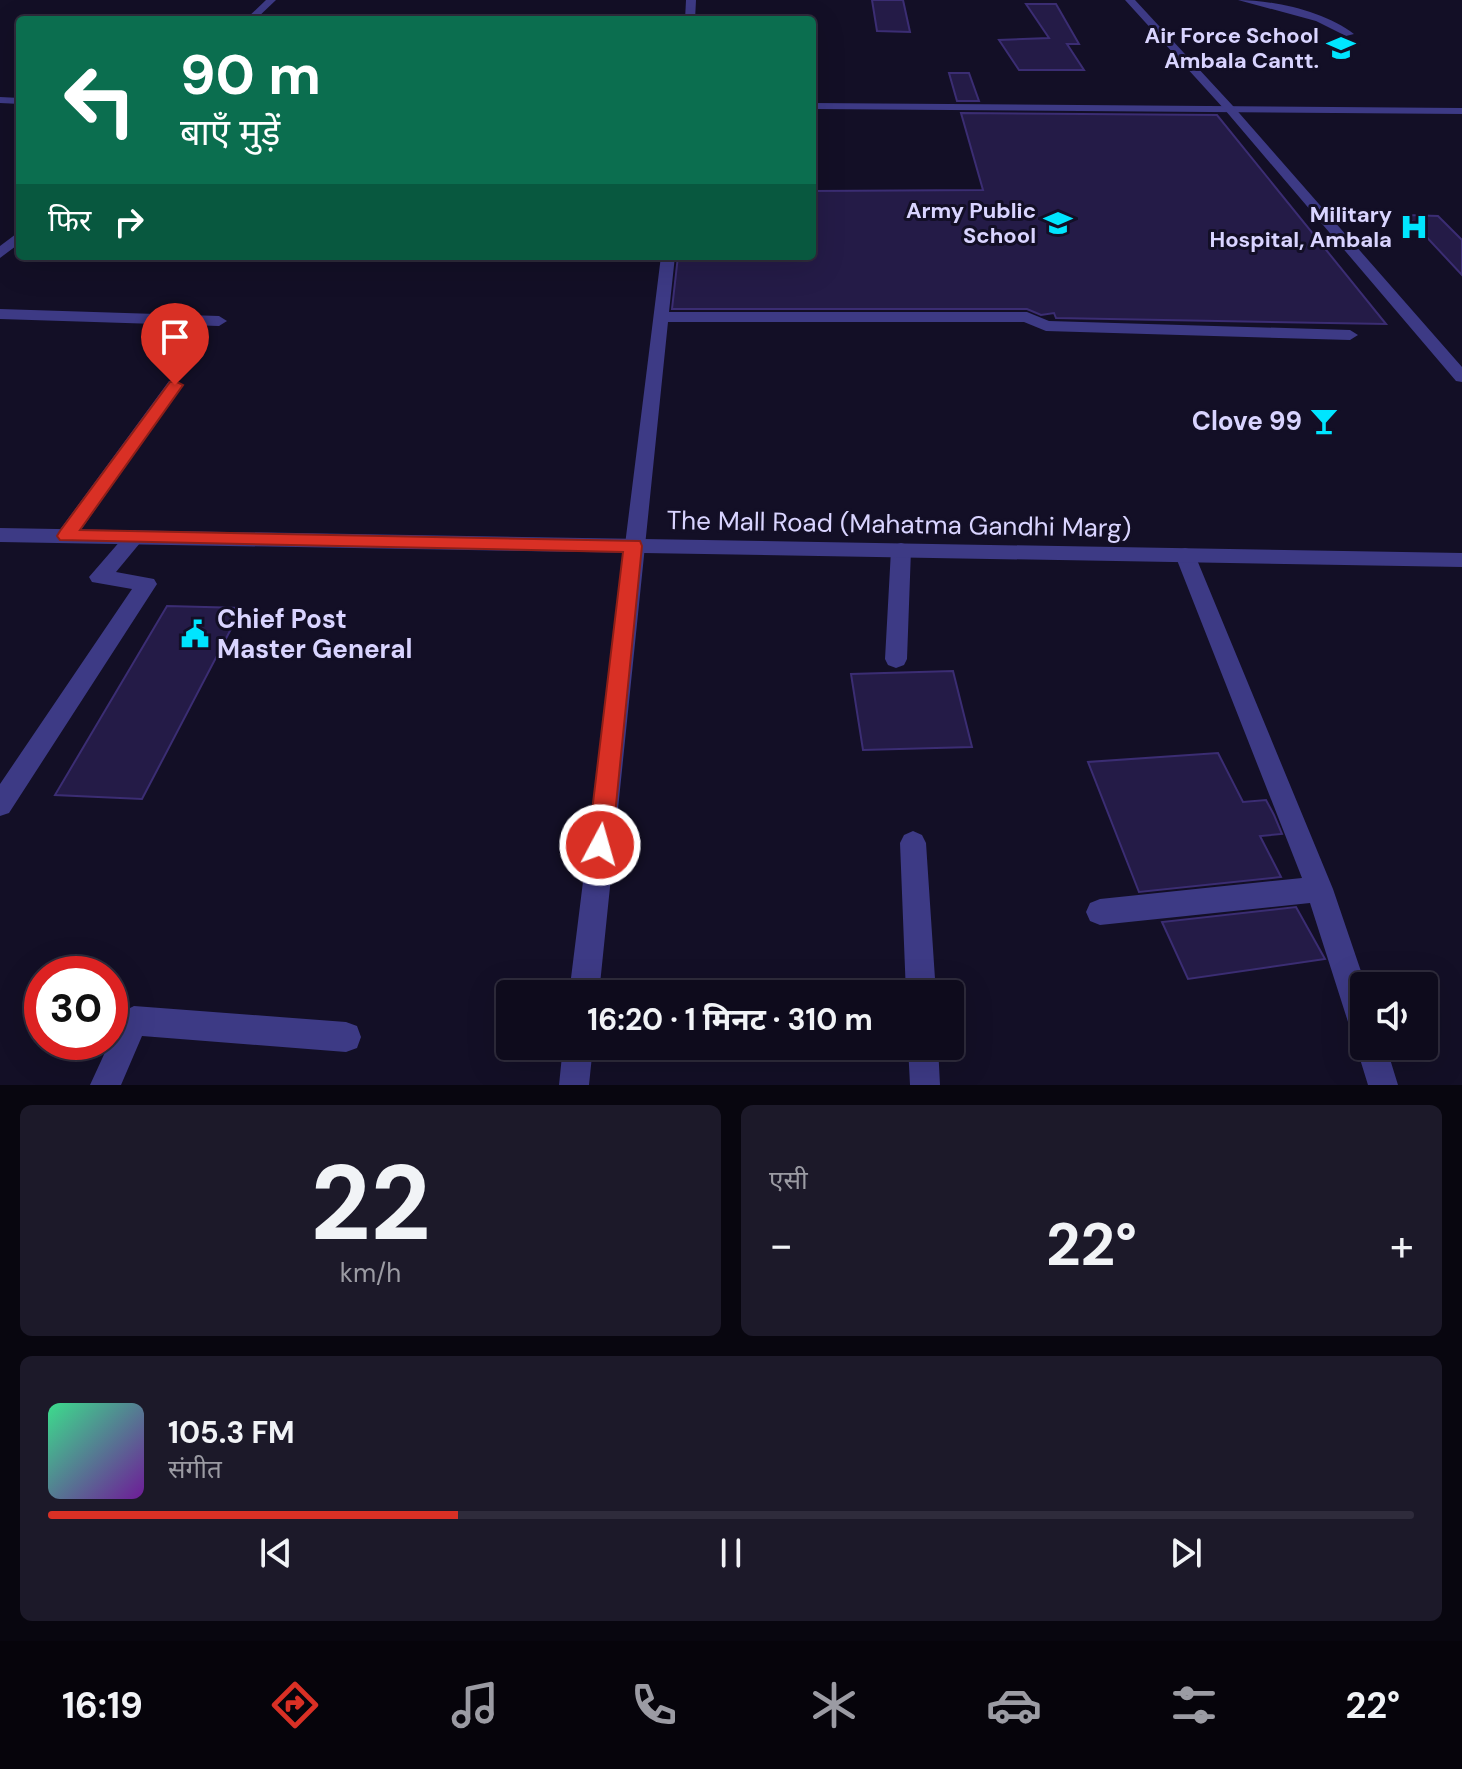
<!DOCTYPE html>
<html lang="hi">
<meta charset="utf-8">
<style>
:root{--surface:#0e0b1c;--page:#1c1929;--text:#f1f3f6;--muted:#9b9ba3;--line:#2e2b3b;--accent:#d93025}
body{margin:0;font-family:"DM Sans","Noto Sans Devanagari",sans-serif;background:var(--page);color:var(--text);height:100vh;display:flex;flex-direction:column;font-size:30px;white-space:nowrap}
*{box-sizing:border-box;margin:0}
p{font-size:26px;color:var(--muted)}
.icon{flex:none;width:44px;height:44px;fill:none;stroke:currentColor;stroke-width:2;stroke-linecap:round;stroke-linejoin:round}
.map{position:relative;height:1085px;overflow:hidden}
.sheet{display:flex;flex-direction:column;gap:20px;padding:20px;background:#08060f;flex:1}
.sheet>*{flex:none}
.top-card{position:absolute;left:16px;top:16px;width:800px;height:244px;border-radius:8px;box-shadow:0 8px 32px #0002,0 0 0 2px var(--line);background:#0b6e4f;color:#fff;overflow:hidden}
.controls{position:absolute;left:1350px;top:972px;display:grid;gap:16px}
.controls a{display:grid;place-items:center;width:88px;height:88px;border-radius:8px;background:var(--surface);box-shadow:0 8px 32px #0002,0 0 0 2px var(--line);font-size:40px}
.speed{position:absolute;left:24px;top:956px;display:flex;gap:16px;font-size:40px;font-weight:700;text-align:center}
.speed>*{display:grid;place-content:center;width:104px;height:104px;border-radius:50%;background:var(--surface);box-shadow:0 8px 32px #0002,0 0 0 2px var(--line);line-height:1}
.speed .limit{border:12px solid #d22;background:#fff;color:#111}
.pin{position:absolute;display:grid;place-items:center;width:68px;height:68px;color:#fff;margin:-82px -34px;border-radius:50% 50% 50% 0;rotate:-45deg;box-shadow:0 0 8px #0007}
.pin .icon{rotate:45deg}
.me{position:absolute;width:88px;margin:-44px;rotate:6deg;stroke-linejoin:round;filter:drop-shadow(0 0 6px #0008)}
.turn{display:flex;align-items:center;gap:28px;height:168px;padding:0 32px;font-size:36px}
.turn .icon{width:104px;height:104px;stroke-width:2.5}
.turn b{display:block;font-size:56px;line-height:68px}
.then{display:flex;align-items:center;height:76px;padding:0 32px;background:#0003;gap:16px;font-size:30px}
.big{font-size:60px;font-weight:700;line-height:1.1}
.sheet .card{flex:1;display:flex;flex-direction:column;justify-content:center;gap:12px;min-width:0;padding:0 28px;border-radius:12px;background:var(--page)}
.sheet .dial{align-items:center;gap:0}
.dial b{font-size:104px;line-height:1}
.song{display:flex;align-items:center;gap:24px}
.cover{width:96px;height:96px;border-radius:12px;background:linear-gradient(135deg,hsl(150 70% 55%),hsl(280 70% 35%))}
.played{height:8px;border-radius:4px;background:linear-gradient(90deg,var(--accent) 30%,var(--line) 30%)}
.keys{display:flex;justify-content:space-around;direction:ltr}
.heat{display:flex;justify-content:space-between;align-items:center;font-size:44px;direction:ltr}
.sheet .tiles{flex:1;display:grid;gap:20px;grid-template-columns:1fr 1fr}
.card:last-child{grid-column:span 2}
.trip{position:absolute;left:496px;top:980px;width:468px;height:80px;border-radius:8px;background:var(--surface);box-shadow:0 8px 32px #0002,0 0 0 2px var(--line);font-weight:700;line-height:80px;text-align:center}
.menu{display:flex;height:128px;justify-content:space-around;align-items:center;background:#06040b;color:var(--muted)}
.menu .icon{width:56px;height:56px}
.menu .selected{color:var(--accent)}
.menu b{font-size:36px;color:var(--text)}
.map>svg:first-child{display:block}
.building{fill:#241b47;stroke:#3b2d73;stroke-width:2}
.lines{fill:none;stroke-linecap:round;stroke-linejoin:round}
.minor{fill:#3d3a85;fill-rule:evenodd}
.tertiary{fill:#3d3a85;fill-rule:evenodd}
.route{fill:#d93025;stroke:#8d1f18;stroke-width:2}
.labels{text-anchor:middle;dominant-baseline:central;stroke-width:6;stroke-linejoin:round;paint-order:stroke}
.far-poi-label{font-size:22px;font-weight:bold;fill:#d9d4ff;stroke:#130f26;text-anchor:end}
.poi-label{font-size:26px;font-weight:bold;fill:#d9d4ff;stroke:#130f26;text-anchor:end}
.street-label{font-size:26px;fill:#d9d4ff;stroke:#130f26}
</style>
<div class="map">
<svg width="1462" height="1085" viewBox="0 0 1462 1085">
<rect width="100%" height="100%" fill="#130f26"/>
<path class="building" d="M 872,0 L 903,0 L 910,32 L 877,31 Z
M 1026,4 L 1056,4 L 1079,44 L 1067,44 L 1084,70 L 1019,70 L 999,40 L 1049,38 Z
M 949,73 L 969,73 L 979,101 L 957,101 Z
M 961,113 L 1217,115 L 1386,324 L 1056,318 L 1054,313 L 1041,315 L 1027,309 L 672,309 L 678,256 L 812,256 L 812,191 L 983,190 Z
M 1406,215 L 1438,216 L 1462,240 L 1462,275 Z
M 167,606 L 242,608 L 142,799 L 55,795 Z
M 953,671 L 972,747 L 863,750 L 851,674 Z
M 1218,753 L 1243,802 L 1266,800 L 1274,815 L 1282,834 L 1260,836 L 1281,877 L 1139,892 L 1088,762 Z
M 1296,907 L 1325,959 L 1188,979 L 1162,922 Z"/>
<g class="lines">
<path class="minor" d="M 266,0 L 276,0 L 255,20 L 245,20 Z
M 686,0 L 696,0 L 695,20 L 685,20 Z
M 1238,0 C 1274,0 1326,12 1354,34 L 1346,36 L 1316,21 Z
M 0,97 L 20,98 L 20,104 L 0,103 Z
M 812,103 L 1462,108 L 1462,114 L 812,109 Z
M 20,231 L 20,243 L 0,258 L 0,246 Z
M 661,256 L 675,256 L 669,312 L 1027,312 L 1049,321 L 1350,330 L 1358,335 L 1350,340 L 1046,331 L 1024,322 L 668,322 L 599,994 L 569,994 Z
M 0,309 L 219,316 L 227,321 L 219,326 L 0,319 Z
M 175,380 L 183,385 L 73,541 L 59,541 L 56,536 L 59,531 L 169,381 Z
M 135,530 L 145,537 L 116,572 L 154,579 L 157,584 L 9,813 L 0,816 L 0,784 L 132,589 L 92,582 L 89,577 L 128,532 Z
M 901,543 L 908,545 L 911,550 L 907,659 L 904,665 L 896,668 L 888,665 L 885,659 L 891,550 L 894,545 Z
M 1185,548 L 1192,550 L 1195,555 L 1333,889 L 1366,986 L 1364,1046 L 1386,1046 L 1398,1085 L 1368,1085 L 1356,1046 L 1359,1038 L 1353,1036 L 1349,1025 L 1310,903 L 1100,925 L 1090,921 L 1086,912 L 1090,903 L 1100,899 L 1302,878 L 1175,555 L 1178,550 Z
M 913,831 L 922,835 L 926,843 L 936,994 L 906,994 L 900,843 L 904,835 Z
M 134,1006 L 346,1022 L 357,1026 L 361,1037 L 357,1048 L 346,1052 L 142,1036 L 121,1085 L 90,1085 L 124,1011 Z
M 563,1046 L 593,1046 L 589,1085 L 559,1085 Z
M 908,1046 L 938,1046 L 940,1085 L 910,1085 Z"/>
<path class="tertiary" d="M 1125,0 L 1135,0 L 1233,106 L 1462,367 L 1462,382 L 1456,381 L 1225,110 Z
M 0,528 L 1462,553 L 1462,567 L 0,542 Z"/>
</g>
<path class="route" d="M 175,381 L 183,385 L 80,530 L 640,541 L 642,546 L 612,845 L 609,852 L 600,856 L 592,852 L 588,845 L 623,552 L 60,540 L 57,536 L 60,531 L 170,382 Z"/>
<defs>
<symbol id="school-bare" viewBox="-9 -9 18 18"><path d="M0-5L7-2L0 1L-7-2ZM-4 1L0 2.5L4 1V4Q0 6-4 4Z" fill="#00e5ff" stroke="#130f26" stroke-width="2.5" paint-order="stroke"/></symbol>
<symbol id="hospital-bare" viewBox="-9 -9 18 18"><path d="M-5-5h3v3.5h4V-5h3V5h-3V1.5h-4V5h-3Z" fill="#00e5ff" stroke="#130f26" stroke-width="2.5" paint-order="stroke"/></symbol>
<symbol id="bar-bare" viewBox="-9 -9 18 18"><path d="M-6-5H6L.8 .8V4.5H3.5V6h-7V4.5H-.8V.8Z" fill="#00e5ff" stroke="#130f26" stroke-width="2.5" paint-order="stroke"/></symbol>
<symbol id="civic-bare" viewBox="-9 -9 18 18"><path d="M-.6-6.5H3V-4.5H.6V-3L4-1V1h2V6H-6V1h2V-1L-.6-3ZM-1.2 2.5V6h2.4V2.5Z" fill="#00e5ff" stroke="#130f26" stroke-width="2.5" paint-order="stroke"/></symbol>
</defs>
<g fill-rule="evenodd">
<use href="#school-bare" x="1321" y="28" width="40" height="40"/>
<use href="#school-bare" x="1038" y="203" width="40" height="40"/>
<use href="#hospital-bare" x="1394" y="207" width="40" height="40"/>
<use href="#bar-bare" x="1304" y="401" width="40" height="40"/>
<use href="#civic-bare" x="175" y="614" width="40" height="40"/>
</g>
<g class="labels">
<g class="far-poi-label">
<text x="1319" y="35">Air Force School<tspan x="1319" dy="25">Ambala Cantt.</tspan></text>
<text x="1036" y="210">Army Public<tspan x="1036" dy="25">School</tspan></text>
<text x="1392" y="214">Military<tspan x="1392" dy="25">Hospital, Ambala</tspan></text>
</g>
<g class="poi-label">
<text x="1302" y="421">Clove 99</text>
<text x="217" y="619" text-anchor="start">Chief Post<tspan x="217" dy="30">Master General</tspan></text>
</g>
<g class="street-label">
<text transform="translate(899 524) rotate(1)">The Mall Road (Mahatma Gandhi Marg)</text>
</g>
</g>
</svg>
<div class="controls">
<a><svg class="icon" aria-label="sound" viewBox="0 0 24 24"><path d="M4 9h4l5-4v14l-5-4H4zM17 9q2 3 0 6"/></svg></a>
</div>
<div class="speed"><div class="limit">30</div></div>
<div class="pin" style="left:175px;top:385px;background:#d93025"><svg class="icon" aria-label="arrive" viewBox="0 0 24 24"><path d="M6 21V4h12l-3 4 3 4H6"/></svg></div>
<svg class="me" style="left:600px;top:845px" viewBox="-20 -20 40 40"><circle r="17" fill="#d93025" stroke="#fff" stroke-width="3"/><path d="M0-11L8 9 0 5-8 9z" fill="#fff"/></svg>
<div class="trip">16:20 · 1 मिनट · 310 m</div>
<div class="top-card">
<div class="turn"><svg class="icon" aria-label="left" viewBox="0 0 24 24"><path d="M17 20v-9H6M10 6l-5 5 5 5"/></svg><div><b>90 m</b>बाएँ मुड़ें</div></div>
<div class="then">फिर<svg class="icon" aria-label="right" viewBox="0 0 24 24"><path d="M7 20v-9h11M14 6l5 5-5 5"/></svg></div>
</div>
</div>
<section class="sheet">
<div class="tiles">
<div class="card dial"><b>22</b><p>km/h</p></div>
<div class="card"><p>एसी</p>
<div class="heat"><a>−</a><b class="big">22°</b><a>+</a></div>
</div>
<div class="card">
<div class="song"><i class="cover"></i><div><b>105.3 FM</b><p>संगीत</p></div></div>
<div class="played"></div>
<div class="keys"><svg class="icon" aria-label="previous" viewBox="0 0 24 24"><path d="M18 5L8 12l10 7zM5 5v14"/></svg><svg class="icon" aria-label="pause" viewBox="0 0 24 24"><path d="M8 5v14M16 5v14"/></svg><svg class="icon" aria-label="next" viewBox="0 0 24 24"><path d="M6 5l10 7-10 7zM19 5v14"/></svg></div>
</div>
</div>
</section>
<nav class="menu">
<b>16:19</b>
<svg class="icon selected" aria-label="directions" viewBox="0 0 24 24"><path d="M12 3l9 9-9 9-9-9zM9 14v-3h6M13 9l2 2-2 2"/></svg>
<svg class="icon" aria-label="music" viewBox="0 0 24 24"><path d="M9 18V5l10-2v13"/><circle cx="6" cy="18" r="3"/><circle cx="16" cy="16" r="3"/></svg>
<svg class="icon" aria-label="phone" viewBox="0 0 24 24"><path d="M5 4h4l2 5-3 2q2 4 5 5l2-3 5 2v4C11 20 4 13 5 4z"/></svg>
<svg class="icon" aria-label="climate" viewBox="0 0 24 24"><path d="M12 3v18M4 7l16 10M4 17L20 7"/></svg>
<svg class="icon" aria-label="car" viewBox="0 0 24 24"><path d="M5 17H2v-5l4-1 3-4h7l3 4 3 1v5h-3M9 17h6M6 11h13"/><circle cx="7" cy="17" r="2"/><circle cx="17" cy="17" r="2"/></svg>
<svg class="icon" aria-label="filters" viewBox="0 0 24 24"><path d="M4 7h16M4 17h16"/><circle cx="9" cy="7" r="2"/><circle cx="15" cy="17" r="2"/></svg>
<b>22°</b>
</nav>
